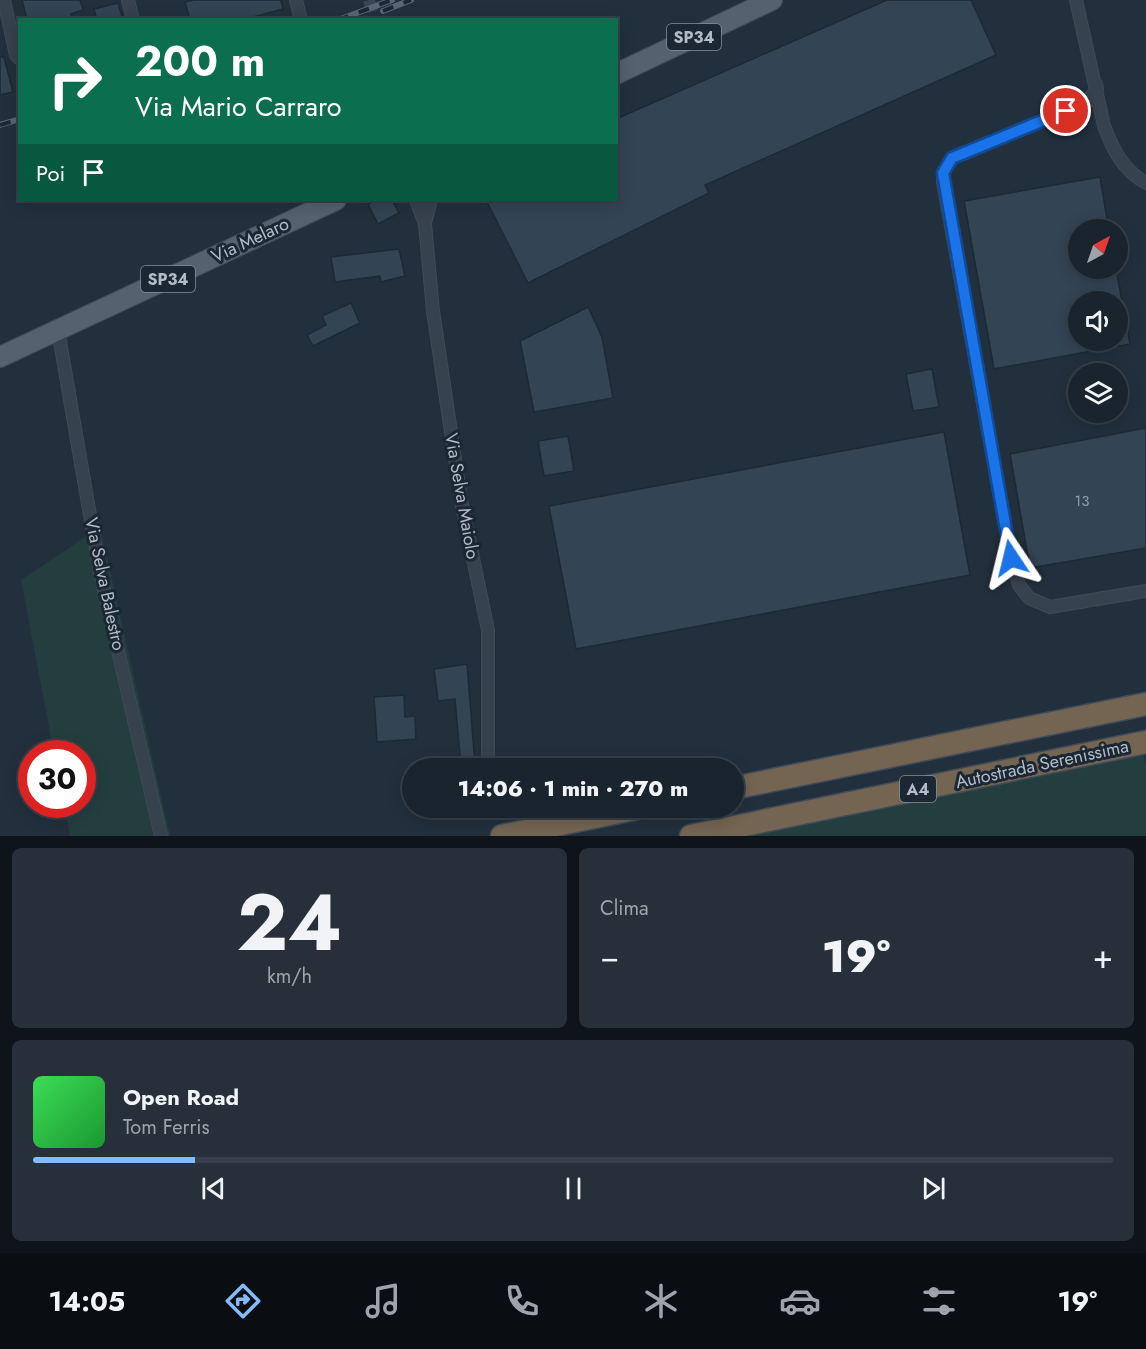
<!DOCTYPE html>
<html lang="it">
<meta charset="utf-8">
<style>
:root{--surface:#1a242e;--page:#27303a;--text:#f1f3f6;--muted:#9fa4aa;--line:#38414a;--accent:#82bbfe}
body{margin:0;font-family:Jost,sans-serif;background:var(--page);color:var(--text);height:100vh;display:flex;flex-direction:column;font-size:22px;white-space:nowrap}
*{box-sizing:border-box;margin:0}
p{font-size:20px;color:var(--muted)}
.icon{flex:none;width:33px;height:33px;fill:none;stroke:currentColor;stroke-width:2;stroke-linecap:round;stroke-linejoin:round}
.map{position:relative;height:836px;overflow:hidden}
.side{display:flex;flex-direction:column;gap:12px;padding:12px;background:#0e1419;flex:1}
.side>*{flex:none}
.hud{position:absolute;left:18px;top:18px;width:600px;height:183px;border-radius:0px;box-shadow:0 3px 15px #0003,0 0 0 2px var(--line);background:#0b6e4f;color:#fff;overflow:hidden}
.needle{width:39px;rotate:40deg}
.buttons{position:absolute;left:1068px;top:219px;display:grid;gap:12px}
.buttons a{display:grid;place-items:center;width:60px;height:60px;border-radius:50%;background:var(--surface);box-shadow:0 3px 15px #0003,0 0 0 2px var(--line);font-size:30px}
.speed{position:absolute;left:18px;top:740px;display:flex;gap:12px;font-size:30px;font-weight:700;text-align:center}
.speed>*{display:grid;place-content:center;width:78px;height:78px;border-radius:50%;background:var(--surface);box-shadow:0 3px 15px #0003,0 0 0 2px var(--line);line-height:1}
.speed .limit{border:9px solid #d22;background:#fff;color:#111}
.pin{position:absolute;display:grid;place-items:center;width:51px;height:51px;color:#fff;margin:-26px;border:3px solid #fff;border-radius:50%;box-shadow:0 2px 6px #0007}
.me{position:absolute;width:66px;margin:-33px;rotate:350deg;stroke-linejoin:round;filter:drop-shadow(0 0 4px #0008)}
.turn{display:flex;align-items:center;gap:21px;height:126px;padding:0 18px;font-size:27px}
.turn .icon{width:78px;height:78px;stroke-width:2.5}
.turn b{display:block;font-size:42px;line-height:51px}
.then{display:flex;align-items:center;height:57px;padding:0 18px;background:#0003;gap:12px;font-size:22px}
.big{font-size:45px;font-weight:800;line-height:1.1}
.side .card{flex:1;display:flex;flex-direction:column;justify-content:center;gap:9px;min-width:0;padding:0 21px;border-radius:9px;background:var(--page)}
.side .dial{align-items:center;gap:0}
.dial b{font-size:78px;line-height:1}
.song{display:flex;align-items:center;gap:18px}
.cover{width:72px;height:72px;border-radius:9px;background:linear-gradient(135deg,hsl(130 70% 55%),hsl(130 70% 35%))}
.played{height:6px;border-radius:3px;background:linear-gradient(90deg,var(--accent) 15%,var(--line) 15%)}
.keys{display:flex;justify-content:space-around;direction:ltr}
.heat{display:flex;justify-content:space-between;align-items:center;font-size:33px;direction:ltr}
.side .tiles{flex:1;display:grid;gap:12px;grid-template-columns:1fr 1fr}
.card:last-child{grid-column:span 2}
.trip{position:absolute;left:402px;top:758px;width:342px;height:60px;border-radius:30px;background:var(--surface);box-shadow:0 3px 15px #0003,0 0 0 2px var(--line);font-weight:800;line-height:60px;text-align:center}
.menu{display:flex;height:96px;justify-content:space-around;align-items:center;background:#0a0e12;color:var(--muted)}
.menu .icon{width:42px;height:42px}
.menu .on{color:var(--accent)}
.menu b{font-size:27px;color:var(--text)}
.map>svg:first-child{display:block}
.green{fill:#243e3f}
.building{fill:#334454;stroke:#1d2935;stroke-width:1.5}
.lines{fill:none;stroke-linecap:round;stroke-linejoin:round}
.street-tunnel{stroke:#384553;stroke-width:12;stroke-dasharray:12 6;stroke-linecap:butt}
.street-casing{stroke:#3f4b57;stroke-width:14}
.primary-casing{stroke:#3f4b57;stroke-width:22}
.highway-casing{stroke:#414c59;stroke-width:25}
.street{stroke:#36424e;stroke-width:12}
.primary{stroke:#54616e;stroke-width:20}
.highway{stroke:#746552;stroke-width:22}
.rail-casing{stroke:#586675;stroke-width:6}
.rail{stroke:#1b2733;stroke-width:4;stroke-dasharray:11;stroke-linecap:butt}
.route-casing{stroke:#114b97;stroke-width:15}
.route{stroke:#1a73e8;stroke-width:10}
.labels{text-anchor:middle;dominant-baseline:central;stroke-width:6;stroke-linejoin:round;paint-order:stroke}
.number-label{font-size:15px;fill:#909caa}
.shield{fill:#1b2733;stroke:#858f9c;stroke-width:1.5}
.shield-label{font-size:16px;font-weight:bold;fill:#b2bcc9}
.street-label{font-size:18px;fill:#b2bcc9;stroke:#1b2733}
</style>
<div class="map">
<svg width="1146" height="836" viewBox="0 0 1146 836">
<rect width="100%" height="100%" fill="#22303e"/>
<path class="green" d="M 100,527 L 170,836 L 70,836 L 64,804 L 82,804 L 82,753 L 54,753 L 21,580 Z
M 1143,752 L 1146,765 L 1146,836 L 733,836 Z"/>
<path class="building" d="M 22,0 L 80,0 L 83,10 L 71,14 L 73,20 L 27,20 Z
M 194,0 L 281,0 L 283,9 L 242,20 L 190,20 L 185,2 Z
M 887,0 L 971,0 L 996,55 L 705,185 L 709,193 L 528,283 L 486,200 L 616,200 L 616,119 Z
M 118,3 L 123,20 L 97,20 L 94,9 Z
M 0,57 L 4,57 L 13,92 L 0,95 Z
M 1100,177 L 1109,230 L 1078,230 L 1078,268 L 1116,268 L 1122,302 L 1078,302 L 1078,340 L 1118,340 L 1118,306 L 1123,305 L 1130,344 L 994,369 L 964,201 Z
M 376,200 L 392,200 L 399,213 L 378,224 L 368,204 Z
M 399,249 L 405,276 L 381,282 L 380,276 L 335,282 L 331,257 Z
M 351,303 L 360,323 L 313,346 L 307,335 L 326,325 L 322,316 Z
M 588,307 L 602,337 L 613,398 L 534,412 L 520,341 Z
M 932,369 L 939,407 L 913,411 L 906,374 Z
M 1146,428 L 1146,548 L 1030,568 L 1010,454 Z
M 944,432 L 970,575 L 576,649 L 549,506 Z
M 568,436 L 574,471 L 544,476 L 538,441 Z
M 467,664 L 475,764 L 461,766 L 455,699 L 438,701 L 434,669 Z
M 404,695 L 405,717 L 415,716 L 416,739 L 377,742 L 374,697 Z"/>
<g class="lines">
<path class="street-tunnel" d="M 369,0 L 374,20"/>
<defs>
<path id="street" d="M 4,0 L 16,55 L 20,59
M 128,0 L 133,20
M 296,0 L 300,16
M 1076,0 L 1104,126 C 1113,150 1123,170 1146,183
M 1096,84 L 1097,89 L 1086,103 L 952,158 L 943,173 L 943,182 L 1011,558 L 1019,585 L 1029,598 L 1050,607 L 1146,591
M 416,200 L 425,224 L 433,311 L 462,506 L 488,630 L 488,768
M 425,223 L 431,200
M 58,330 L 100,573 L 161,836"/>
<path id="primary" d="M 616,74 L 772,0
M 0,357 L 336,200"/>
<path id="highway" d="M 734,788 L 1146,704
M 502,836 L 643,807
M 691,836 L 1146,742"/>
</defs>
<use href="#street" class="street-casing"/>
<use href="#primary" class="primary-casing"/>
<use href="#highway" class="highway-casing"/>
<use href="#street" class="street"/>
<use href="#primary" class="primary"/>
<use href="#highway" class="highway"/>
<defs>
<path id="rail" d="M 383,11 L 411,0
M 338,20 L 392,0
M 0,125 L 20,119"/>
</defs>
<use href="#rail" class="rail-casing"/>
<use href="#rail" class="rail"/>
</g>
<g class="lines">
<defs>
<path id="route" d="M 1011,558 L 943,173 L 952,158 L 1066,111"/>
</defs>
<use href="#route" class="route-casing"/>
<use href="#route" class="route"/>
</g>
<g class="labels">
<g class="number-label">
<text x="1082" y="501">13</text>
</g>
<g class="shield">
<rect x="667" y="24" width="54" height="26" rx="4.5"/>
<rect x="141" y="266" width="54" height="26" rx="4.5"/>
<rect x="900" y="776" width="36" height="26" rx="4.5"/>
</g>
<g class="shield-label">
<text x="694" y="37">SP34</text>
<text x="168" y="279">SP34</text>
<text x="918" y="789">A4</text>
</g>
<g class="street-label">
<text transform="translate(250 240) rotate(-25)">Via Melaro</text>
<text transform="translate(462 496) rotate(80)">Via Selva Maiolo</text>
<text transform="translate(105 584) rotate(78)">Via Selva Balestro</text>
<text transform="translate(1042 764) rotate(-12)">Autostrada Serenissima</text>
</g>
</g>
</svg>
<div class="buttons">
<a><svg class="needle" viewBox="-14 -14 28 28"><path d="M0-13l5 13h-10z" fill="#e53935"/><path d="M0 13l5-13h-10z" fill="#9fa4aa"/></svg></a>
<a><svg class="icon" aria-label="sound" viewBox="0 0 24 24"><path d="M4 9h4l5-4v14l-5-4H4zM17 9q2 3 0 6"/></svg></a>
<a><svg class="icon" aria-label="layers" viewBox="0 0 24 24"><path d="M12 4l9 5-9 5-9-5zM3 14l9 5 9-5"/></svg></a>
</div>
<div class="speed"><div class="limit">30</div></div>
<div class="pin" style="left:1066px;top:111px;background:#d93025"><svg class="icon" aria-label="arrive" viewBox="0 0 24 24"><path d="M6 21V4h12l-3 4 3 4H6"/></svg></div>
<svg class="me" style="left:1011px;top:558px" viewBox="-20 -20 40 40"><path d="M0-17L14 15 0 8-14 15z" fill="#1a73e8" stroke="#fff" stroke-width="4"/></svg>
<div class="trip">14:06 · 1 min · 270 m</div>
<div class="hud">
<div class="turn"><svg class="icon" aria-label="right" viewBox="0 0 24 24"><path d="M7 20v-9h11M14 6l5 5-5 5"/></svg><div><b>200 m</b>Via Mario Carraro</div></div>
<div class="then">Poi<svg class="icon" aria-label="arrive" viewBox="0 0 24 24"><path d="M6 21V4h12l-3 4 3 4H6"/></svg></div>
</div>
</div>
<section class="side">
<div class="tiles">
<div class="card dial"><b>24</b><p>km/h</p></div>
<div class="card"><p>Clima</p>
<div class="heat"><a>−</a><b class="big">19°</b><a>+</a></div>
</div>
<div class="card">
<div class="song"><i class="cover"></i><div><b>Open Road</b><p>Tom Ferris</p></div></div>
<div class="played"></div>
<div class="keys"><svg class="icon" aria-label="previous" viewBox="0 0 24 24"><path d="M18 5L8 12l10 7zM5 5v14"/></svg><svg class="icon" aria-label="pause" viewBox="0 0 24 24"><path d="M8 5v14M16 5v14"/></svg><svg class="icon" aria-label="next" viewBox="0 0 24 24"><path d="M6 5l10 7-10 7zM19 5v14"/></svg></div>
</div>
</div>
</section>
<nav class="menu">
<b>14:05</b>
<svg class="icon on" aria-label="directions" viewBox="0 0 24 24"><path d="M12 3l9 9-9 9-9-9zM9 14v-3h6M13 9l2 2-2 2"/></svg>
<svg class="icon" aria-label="music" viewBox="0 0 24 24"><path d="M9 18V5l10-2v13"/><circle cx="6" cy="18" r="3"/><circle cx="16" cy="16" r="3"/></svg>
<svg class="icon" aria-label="phone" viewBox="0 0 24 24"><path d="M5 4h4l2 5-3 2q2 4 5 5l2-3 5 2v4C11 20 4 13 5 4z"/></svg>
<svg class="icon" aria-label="climate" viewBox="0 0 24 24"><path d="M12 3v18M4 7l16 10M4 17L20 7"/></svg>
<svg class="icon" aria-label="car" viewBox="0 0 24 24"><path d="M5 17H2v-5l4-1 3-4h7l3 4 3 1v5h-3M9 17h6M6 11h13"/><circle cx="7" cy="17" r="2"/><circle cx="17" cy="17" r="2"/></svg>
<svg class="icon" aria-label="filters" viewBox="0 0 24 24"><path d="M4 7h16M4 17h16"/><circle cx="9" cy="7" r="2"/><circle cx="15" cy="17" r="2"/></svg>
<b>19°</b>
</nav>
